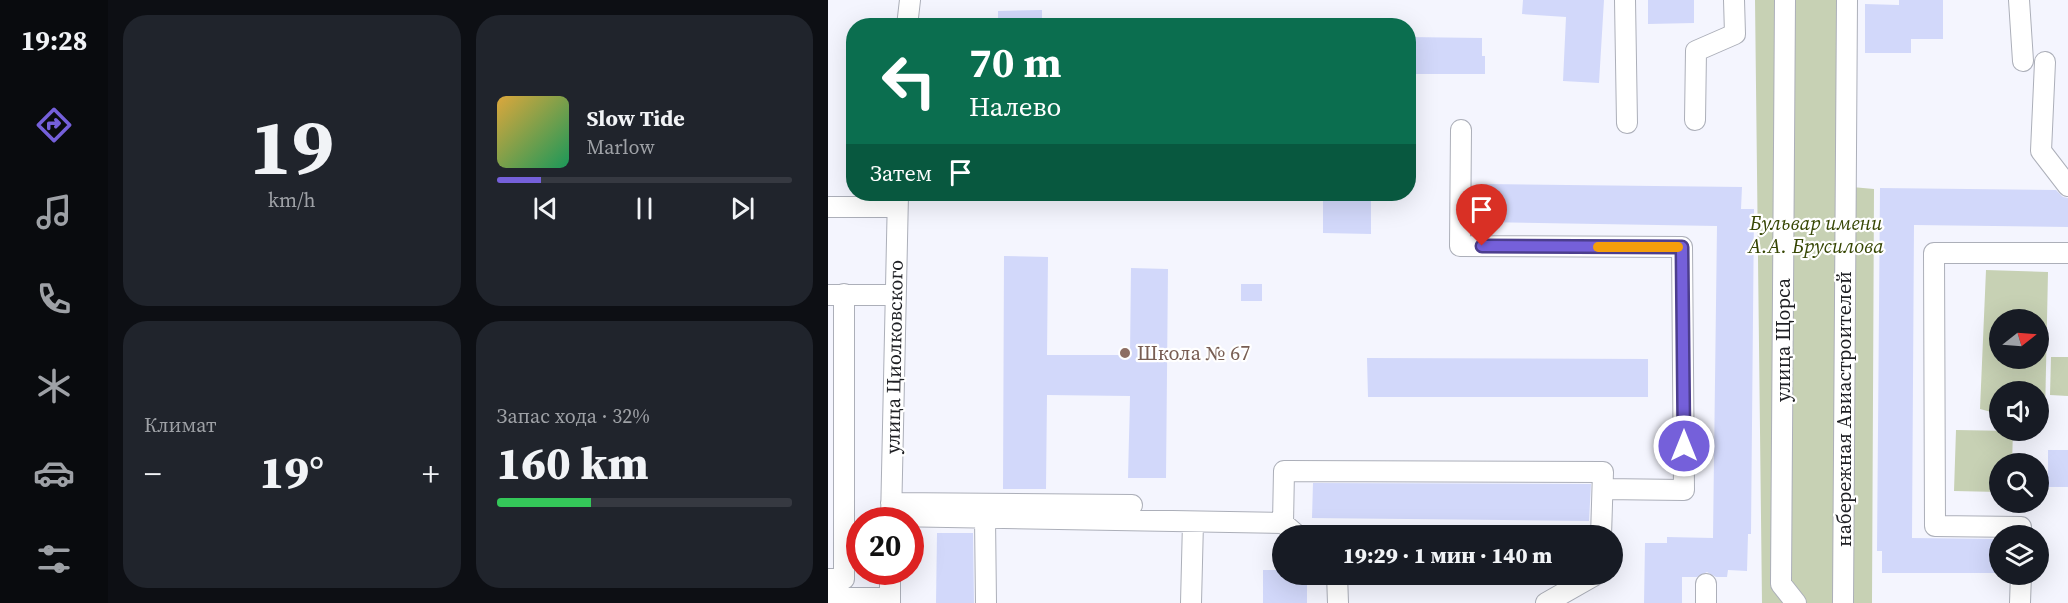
<!DOCTYPE html>
<html lang="ru">
<meta charset="utf-8">
<style>
:root{--surface:#171b24;--page:#20242c;--text:#f1f3f6;--muted:#9ea1a6;--line:#363941;--accent:#7560da}
body{margin:0;font-family:"Source Serif 4",serif;background:var(--page);color:var(--text);height:100vh;display:flex;flex-direction:column;font-size:22px;white-space:nowrap}
*{box-sizing:border-box;margin:0}
p{font-size:20px;color:var(--muted)}
.icon{flex:none;width:33px;height:33px;fill:none;stroke:currentColor;stroke-width:2;stroke-linecap:round;stroke-linejoin:round}
.map{position:relative;flex:1;overflow:hidden}
.drawer{display:flex;flex-direction:column;gap:15px;padding:15px;background:#0d0f14;width:720px}
.drawer>*{flex:none}
.top-card{position:absolute;left:18px;top:18px;width:570px;height:183px;border-radius:24px;box-shadow:0 6px 24px #0002;background:#0b6e4f;color:#fff;overflow:hidden}
.needle{width:39px;rotate:73deg}
.controls{position:absolute;left:1161px;top:309px;display:grid;gap:12px}
.controls a{display:grid;place-items:center;width:60px;height:60px;border-radius:50%;background:var(--surface);box-shadow:0 6px 24px #0002;font-size:30px}
.speed{position:absolute;left:18px;top:507px;display:flex;gap:12px;font-size:30px;font-weight:700;text-align:center}
.speed>*{display:grid;place-content:center;width:78px;height:78px;border-radius:50%;background:var(--surface);box-shadow:0 6px 24px #0002;line-height:1}
.speed .limit{border:9px solid #d22;background:#fff;color:#111}
.pin{position:absolute;display:grid;place-items:center;width:51px;height:51px;color:#fff;margin:-62px -26px;border-radius:50% 50% 50% 0;rotate:-45deg;box-shadow:0 0 6px #0007}
.pin .icon{rotate:45deg}
.me{position:absolute;width:66px;margin:-33px;rotate:0deg;stroke-linejoin:round;filter:drop-shadow(0 0 4px #0008)}
.turn{display:flex;align-items:center;gap:21px;height:126px;padding:0 24px;font-size:27px}
.turn .icon{width:78px;height:78px;stroke-width:2.5}
.turn b{display:block;font-size:42px;line-height:51px}
.then{display:flex;align-items:center;height:57px;padding:0 24px;background:#0003;gap:12px;font-size:22px}
.big{font-size:45px;font-weight:800;line-height:1.1}
.drawer .widget{flex:1;display:flex;flex-direction:column;justify-content:center;gap:9px;min-width:0;padding:0 21px;border-radius:24px;background:var(--page)}
.drawer .dial{align-items:center;gap:0}
.dial b{font-size:78px;line-height:1}
.song{display:flex;align-items:center;gap:18px}
.cover{width:72px;height:72px;border-radius:9px;background:linear-gradient(135deg,hsl(40 70% 55%),hsl(150 70% 35%))}
.played{height:6px;border-radius:3px;background:linear-gradient(90deg,var(--accent) 15%,var(--line) 15%)}
.keys{display:flex;justify-content:space-around;direction:ltr}
.heat{display:flex;justify-content:space-between;align-items:center;font-size:33px;direction:ltr}
.charge{height:9px;border-radius:4px;background:linear-gradient(90deg,#34c759 32%,var(--line) 0)}
.drawer .tiles{flex:1;display:grid;gap:15px;grid-template-columns:repeat(2,1fr)}
.trip{position:absolute;left:444px;top:525px;width:351px;height:60px;border-radius:30px;background:var(--surface);box-shadow:0 6px 24px #0002;font-weight:800;line-height:60px;text-align:center}
main{display:flex;flex:1;min-height:0}
.menu{display:flex;flex-direction:column;width:108px;justify-content:space-around;align-items:center;background:#090b0e;color:var(--muted)}
.menu .icon{width:42px;height:42px}
.menu .current{color:var(--accent)}
.menu b{font-size:27px;color:var(--text)}
.map>svg:first-child{display:block}
.green{fill:#c7d1b4;fill-rule:evenodd}
.building{fill:#d2d8fa}
.lines{fill:none;stroke-linecap:round;stroke-linejoin:round}
.minor-casing{stroke:#acafb9;stroke-width:22}
.minor{stroke:#fff;stroke-width:20}
.route-casing{stroke:#4c3e8e;stroke-width:15}
.route{stroke:#7560da;stroke-width:10}
.slow{stroke:#f59e0b;stroke-width:10}
.education-dot{fill:#8d6e63;stroke:#fff;stroke-width:2}
.labels{text-anchor:middle;dominant-baseline:central;stroke-width:4.5;stroke-linejoin:round;paint-order:stroke}
.park-label{font-size:20px;font-style:italic;fill:#364603;stroke:#fff}
.street-label{font-size:20px;fill:#1e1f23;stroke:#fff}
.education-label{font-size:20px;fill:#785e54;stroke:#fff;text-anchor:start}
</style>
<main>
<nav class="menu">
<b>19:28</b>
<svg class="icon current" aria-label="directions" viewBox="0 0 24 24"><path d="M12 3l9 9-9 9-9-9zM9 14v-3h6M13 9l2 2-2 2"/></svg>
<svg class="icon" aria-label="music" viewBox="0 0 24 24"><path d="M9 18V5l10-2v13"/><circle cx="6" cy="18" r="3"/><circle cx="16" cy="16" r="3"/></svg>
<svg class="icon" aria-label="phone" viewBox="0 0 24 24"><path d="M5 4h4l2 5-3 2q2 4 5 5l2-3 5 2v4C11 20 4 13 5 4z"/></svg>
<svg class="icon" aria-label="climate" viewBox="0 0 24 24"><path d="M12 3v18M4 7l16 10M4 17L20 7"/></svg>
<svg class="icon" aria-label="car" viewBox="0 0 24 24"><path d="M5 17H2v-5l4-1 3-4h7l3 4 3 1v5h-3M9 17h6M6 11h13"/><circle cx="7" cy="17" r="2"/><circle cx="17" cy="17" r="2"/></svg>
<svg class="icon" aria-label="filters" viewBox="0 0 24 24"><path d="M4 7h16M4 17h16"/><circle cx="9" cy="7" r="2"/><circle cx="15" cy="17" r="2"/></svg>
</nav>
<section class="drawer">
<div class="tiles">
<div class="widget dial"><b>19</b><p>km/h</p></div>
<div class="widget">
<div class="song"><i class="cover"></i><div><b>Slow Tide</b><p>Marlow</p></div></div>
<div class="played"></div>
<div class="keys"><svg class="icon" aria-label="previous" viewBox="0 0 24 24"><path d="M18 5L8 12l10 7zM5 5v14"/></svg><svg class="icon" aria-label="pause" viewBox="0 0 24 24"><path d="M8 5v14M16 5v14"/></svg><svg class="icon" aria-label="next" viewBox="0 0 24 24"><path d="M6 5l10 7-10 7zM19 5v14"/></svg></div>
</div>
<div class="widget"><p>Климат</p>
<div class="heat"><a>−</a><b class="big">19°</b><a>+</a></div>
</div>
<div class="widget"><p>Запас хода · 32%</p><b class="big">160 km</b><div class="charge"></div></div>
</div>
</section>
<div class="map">
<svg width="1240" height="603" viewBox="0 0 1240 603">
<rect width="100%" height="100%" fill="#f4f5fe"/>
<path class="green" d="M 927,0 L 1025,0 L 1024,187 L 1046,189 L 1044,603 L 934,603 Z
M 1158,270 L 1220,272 L 1217,416 L 1211,416 L 1210,392 L 1172,392 L 1171,414 L 1152,409 ZM 1172,320 L 1210,320 L 1210,358 L 1172,358 Z
M 1223,357 L 1240,357 L 1240,396 L 1222,395 Z
M 1128,430 L 1185,431 L 1184,463 L 1172,464 L 1171,492 L 1126,491 Z"/>
<path class="building" d="M 695,0 L 776,0 L 771,83 L 735,81 L 738,17 L 694,14 Z
M 820,0 L 866,0 L 866,23 L 820,24 Z
M 1071,0 L 1115,0 L 1115,39 L 1083,39 L 1083,53 L 1037,53 L 1037,4 L 1071,5 Z
M 214,10 L 214,26 L 170,26 L 170,11 Z
M 580,37 L 654,38 L 654,56 L 657,56 L 657,74 L 580,74 Z
M 655,184 L 914,187 L 913,209 L 926,209 L 923,534 L 920,534 L 919,571 L 900,570 L 899,577 L 888,577 L 879,572 L 869,577 L 854,577 L 854,603 L 816,603 L 817,543 L 839,543 L 839,537 L 885,538 L 889,226 L 651,222 L 651,201 L 655,201 Z
M 1052,188 L 1228,190 L 1235,197 L 1240,198 L 1240,227 L 1086,225 L 1084,538 L 1172,539 L 1172,573 L 1054,573 L 1054,551 L 1049,551 Z
M 495,199 L 543,199 L 543,234 L 495,233 Z
M 176,256 L 220,257 L 219,355 L 302,355 L 303,268 L 340,269 L 338,478 L 300,478 L 302,396 L 219,395 L 218,489 L 175,489 Z
M 413,284 L 434,284 L 434,301 L 413,301 Z
M 539,358 L 820,359 L 820,397 L 540,397 Z
M 1220,450 L 1240,450 L 1240,487 L 1220,487 Z
M 485,483 L 763,484 L 761,521 L 484,518 Z
M 109,533 L 145,533 L 146,603 L 108,603 Z
M 435,570 L 454,570 L 454,574 L 479,574 L 479,603 L 435,603 Z"/>
<g class="lines">
<defs>
<path id="minor" d="M 797,0 L 799,123
M 957,0 L 953,584 L 968,603
M 1191,0 L 1195,61
M 79,26 L 82,0
M 1217,62 L 1213,151 L 1240,186
M 867,120 L 868,51 L 907,34 L 906,0
M 633,130 L 632,246 L 854,247 L 856,490 L 775,489
M 0,207 L 69,207
M 0,295 L 67,295
M 63,503 L 304,505
M 63,516 L 455,523 L 470,536
M 157,518 L 158,603
M 63,520 L 70,194
M 455,523 L 456,471 L 775,472 L 773,536
M 1193,536 L 1193,527 L 1107,526 L 1106,253 L 1240,253
M 509,574 L 510,603
M 0,579 L 16,579 L 16,294
M 0,598 L 62,598
M 62,603 L 62,572
M 363,603 L 365,522
M 718,603 L 769,574
M 878,603 L 878,584
M 1015,603 L 1019,0
M 1192,603 L 1193,574"/>
</defs>
<use href="#minor" class="minor-casing"/>
<use href="#minor" class="minor"/>
</g>
<g class="lines">
<defs>
<path id="route" d="M 654,246 L 854,247 L 856,446"/>
</defs>
<use href="#route" class="route-casing"/>
<use href="#route" class="route"/>
<path class="slow" d="M 770,247 L 850,247"/>
</g>
<circle class="education-dot" cx="297" cy="353" r="6"/>
<g class="labels">
<g class="park-label">
<text x="988" y="223">Бульвар имени<tspan x="988" dy="23">А.А. Брусилова</tspan></text>
</g>
<g class="street-label">
<text transform="translate(955 340) rotate(-90)">улица Щорса</text>
<text transform="translate(66 357) rotate(-89)">улица Циолковского</text>
<text transform="translate(1016 409) rotate(-90)">набережная Авиастроителей</text>
</g>
<g class="education-label">
<text x="309" y="353">Школа № 67</text>
</g>
</g>
</svg>
<div class="controls">
<a><svg class="needle" viewBox="-14 -14 28 28"><path d="M0-13l5 13h-10z" fill="#e53935"/><path d="M0 13l5-13h-10z" fill="#9ea1a6"/></svg></a>
<a><svg class="icon" aria-label="sound" viewBox="0 0 24 24"><path d="M4 9h4l5-4v14l-5-4H4zM17 9q2 3 0 6"/></svg></a>
<a><svg class="icon" aria-label="search" viewBox="0 0 24 24"><circle cx="10" cy="10" r="6"/><path d="M15 15l6 6"/></svg></a>
<a><svg class="icon" aria-label="layers" viewBox="0 0 24 24"><path d="M12 4l9 5-9 5-9-5zM3 14l9 5 9-5"/></svg></a>
</div>
<div class="speed"><div class="limit">20</div></div>
<div class="pin" style="left:654px;top:246px;background:#d93025"><svg class="icon" aria-label="arrive" viewBox="0 0 24 24"><path d="M6 21V4h12l-3 4 3 4H6"/></svg></div>
<svg class="me" style="left:856px;top:446px" viewBox="-20 -20 40 40"><circle r="17" fill="#7560da" stroke="#fff" stroke-width="3"/><path d="M0-11L8 9 0 5-8 9z" fill="#fff"/></svg>
<div class="trip">19:29 · 1 мин · 140 m</div>
<div class="top-card">
<div class="turn"><svg class="icon" aria-label="left" viewBox="0 0 24 24"><path d="M17 20v-9H6M10 6l-5 5 5 5"/></svg><div><b>70 m</b>Налево</div></div>
<div class="then">Затем<svg class="icon" aria-label="arrive" viewBox="0 0 24 24"><path d="M6 21V4h12l-3 4 3 4H6"/></svg></div>
</div>
</div>
</main>
